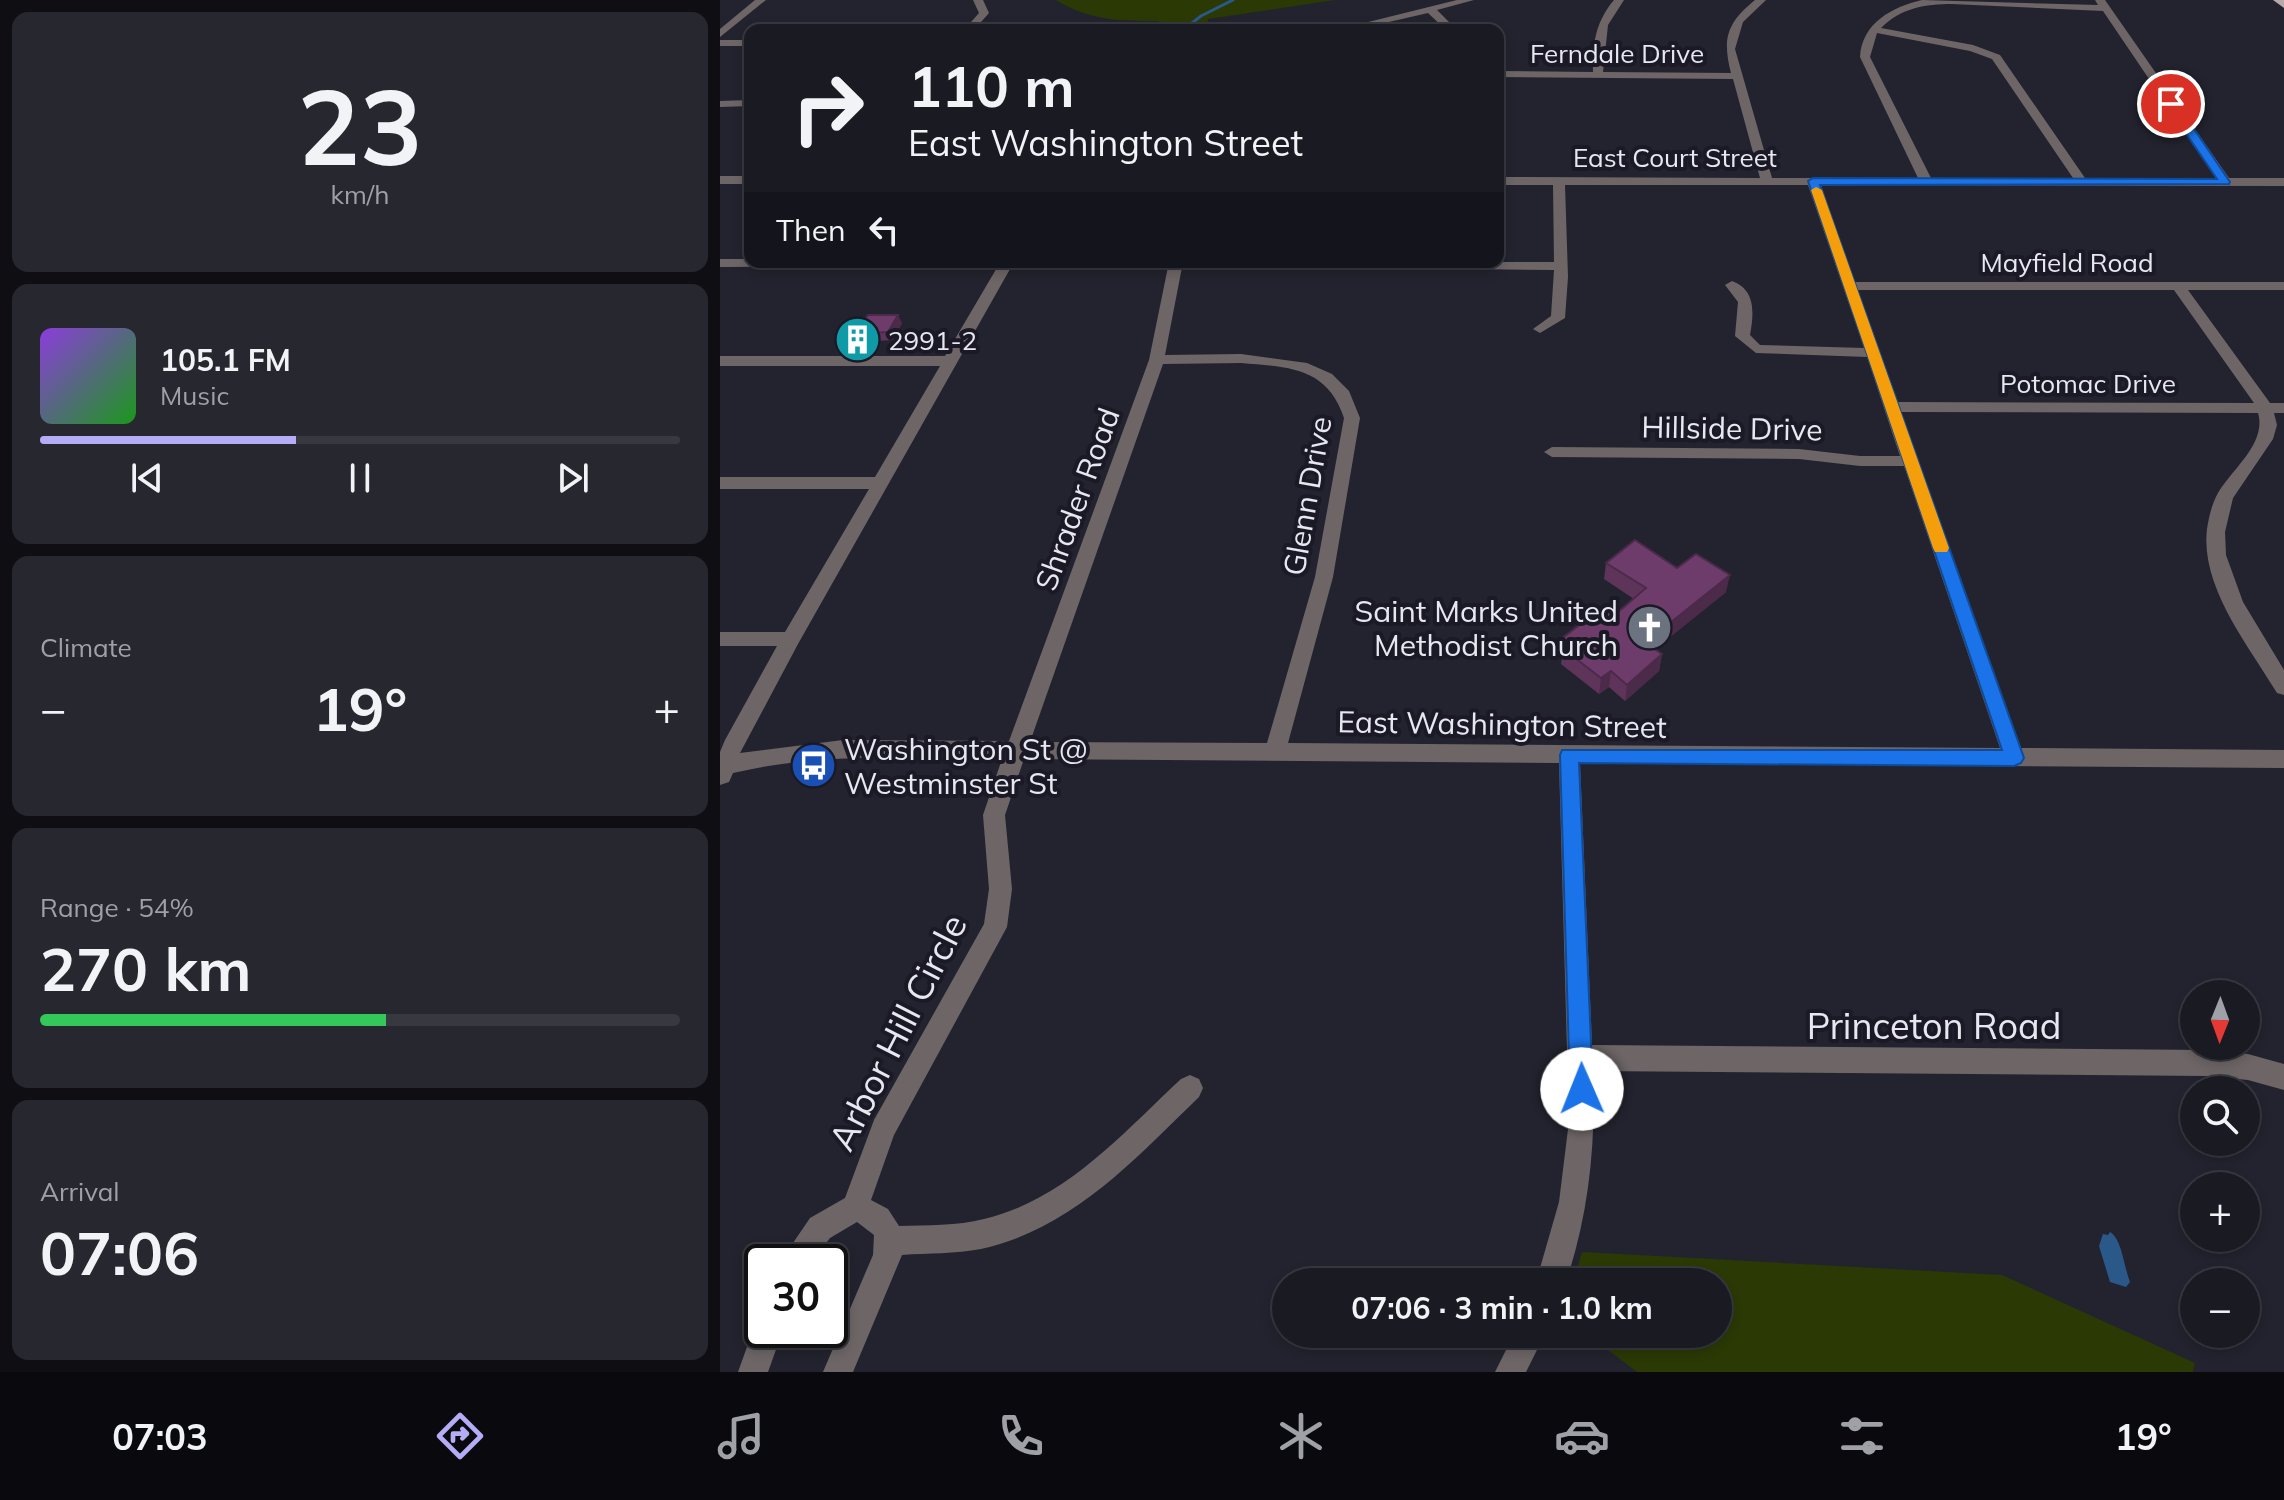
<!DOCTYPE html>
<meta charset="utf-8">
<style>
:root{--surface:#1a1a23;--page:#272730;--text:#f1f3f6;--muted:#9fa1a6;--line:#383841;--accent:#b5acf8}
body{margin:0;font-family:Mulish,sans-serif;background:var(--page);color:var(--text);height:100vh;display:flex;flex-direction:column;font-size:30px;white-space:nowrap}
*{box-sizing:border-box;margin:0}
p{font-size:26px;color:var(--muted)}
.icon{flex:none;width:44px;height:44px;fill:none;stroke:currentColor;stroke-width:2;stroke-linecap:round;stroke-linejoin:round}
.map{position:relative;flex:1;overflow:hidden}
.details{display:flex;flex-direction:column;gap:12px;padding:12px;background:#0e0e13;width:720px}
.details>*{flex:none}
.top-card{position:absolute;left:24px;top:24px;width:760px;height:244px;border-radius:16px;box-shadow:0 4px 12px #0003,0 0 0 2px var(--line);background:#1a1a23;color:var(--text);overflow:hidden}
.needle{width:52px;rotate:181deg}
.controls{position:absolute;left:1460px;top:980px;display:grid;gap:16px}
.controls a{display:grid;place-items:center;width:80px;height:80px;border-radius:50%;background:var(--surface);box-shadow:0 4px 12px #0003,0 0 0 2px var(--line);font-size:40px}
.speed{position:absolute;left:24px;top:1244px;display:flex;gap:16px;font-size:40px;font-weight:700;text-align:center}
.speed>*{display:grid;place-content:center;width:104px;height:104px;border-radius:50%;background:var(--surface);box-shadow:0 4px 12px #0003,0 0 0 2px var(--line);line-height:1}
.speed .limit{border:4px solid #111;border-radius:12px;background:#fff;color:#111}
.pin{position:absolute;display:grid;place-items:center;width:68px;height:68px;color:#fff;margin:-34px;border:4px solid #fff;border-radius:50%;box-shadow:0 2px 8px #0007}
.me{position:absolute;width:88px;margin:-44px;rotate:359deg;stroke-linejoin:round;filter:drop-shadow(0 0 6px #0008)}
.turn{display:flex;align-items:center;gap:28px;height:168px;padding:0 32px;font-size:36px}
.turn .icon{width:104px;height:104px;stroke-width:2.5}
.turn b{display:block;font-size:56px;line-height:68px}
.then{display:flex;align-items:center;height:76px;padding:0 32px;background:#0003;gap:16px;font-size:30px}
.big{font-size:60px;font-weight:700;line-height:1.1}
.details .card{flex:1;display:flex;flex-direction:column;justify-content:center;gap:12px;min-width:0;padding:0 28px;border-radius:16px;background:var(--page)}
.details .dial{align-items:center;gap:0}
.dial b{font-size:104px;line-height:1}
.song{display:flex;align-items:center;gap:24px}
.cover{width:96px;height:96px;border-radius:12px;background:linear-gradient(135deg,hsl(270 70% 55%),hsl(120 70% 35%))}
.played{height:8px;border-radius:4px;background:linear-gradient(90deg,var(--accent) 40%,var(--line) 40%)}
.keys{display:flex;justify-content:space-around;direction:ltr}
.heat{display:flex;justify-content:space-between;align-items:center;font-size:44px;direction:ltr}
.charge{height:12px;border-radius:6px;background:linear-gradient(90deg,#34c759 54%,var(--line) 0)}
.trip{position:absolute;left:552px;top:1268px;width:460px;height:80px;border-radius:40px;background:var(--surface);box-shadow:0 4px 12px #0003,0 0 0 2px var(--line);font-weight:700;line-height:80px;text-align:center}
.tabs{display:flex;height:128px;justify-content:space-around;align-items:center;background:#0a0a0e;color:var(--muted)}
.tabs .icon{width:56px;height:56px}
.tabs .selected{color:var(--accent)}
.tabs b{font-size:36px;color:var(--text)}
main{display:flex;flex:1;min-height:0}
.map>svg:first-child{display:block}
.green{fill:#2b3905}
.water{fill:#295889}
.lines{fill:none;stroke-linecap:round;stroke-linejoin:round}
.stream{stroke:#295889;stroke-width:3}
.minor{fill:#6e6666;fill-rule:evenodd}
.major{fill:#b9a9a8;fill-rule:evenodd}
.wall{fill:#5e345b}
.shaded-wall{fill:#4c2a4a}
.building{fill:#6d3c6a;stroke:#4c2a4a;stroke-width:2}
.route{fill:#1a73e8;stroke:#114b97;stroke-width:2}
.slow{fill:#f59e0b}
.labels{text-anchor:middle;dominant-baseline:central;stroke-width:8;stroke-linejoin:round;paint-order:stroke}
.far-street-label{font-size:26px;fill:#e7e7f0;stroke:#1a1925}
.far-poi-label{font-size:26px;fill:#e7e7f0;stroke:#1a1925;text-anchor:start}
.street-label{font-size:30px;fill:#e7e7f0;stroke:#1a1925}
.poi-label{font-size:30px;fill:#e7e7f0;stroke:#1a1925;text-anchor:end}
.near-street-label{font-size:36px;fill:#e7e7f0;stroke:#1a1925}
</style>
<main>
<section class="details">
<div class="card dial"><b>23</b><p>km/h</p></div>
<div class="card">
<div class="song"><i class="cover"></i><div><b>105.1 FM</b><p>Music</p></div></div>
<div class="played"></div>
<div class="keys"><svg class="icon" aria-label="previous" viewBox="0 0 24 24"><path d="M18 5L8 12l10 7zM5 5v14"/></svg><svg class="icon" aria-label="pause" viewBox="0 0 24 24"><path d="M8 5v14M16 5v14"/></svg><svg class="icon" aria-label="next" viewBox="0 0 24 24"><path d="M6 5l10 7-10 7zM19 5v14"/></svg></div>
</div>
<div class="card"><p>Climate</p>
<div class="heat"><a>−</a><b class="big">19°</b><a>+</a></div>
</div>
<div class="card"><p>Range · 54%</p><b class="big">270 km</b><div class="charge"></div></div>
<div class="card"><p>Arrival</p><b class="big">07:06</b></div>
</section>
<div class="map">
<svg width="1564" height="1372" viewBox="0 0 1564 1372">
<rect width="100%" height="100%" fill="#23232f"/>
<path class="green" d="M 336,0 L 615,0 L 488,19 L 487,30 L 437,30 L 439,21 C 399,21 371,21 336,0 Z
M 862,1252 L 1282,1275 L 1475,1363 L 1473,1372 L 917,1372 L 867,1334 L 998,1334 L 998,1282 L 853,1282 Z"/>
<path class="water" d="M 1390,1232 C 1402,1239 1404,1267 1410,1282 L 1406,1287 L 1390,1282 L 1379,1246 L 1383,1234 L 1388,1235 Z"/>
<g class="lines">
<path class="stream" d="M 463,30 L 481,16 L 513,0"/>
<path class="minor" d="M 35,0 L 46,0 L 0,37 L 0,29 Z
M 253,0 L 263,0 L 269,13 L 254,30 L 244,30 L 259,13 Z
M 737,0 L 754,0 L 717,10 L 737,30 L 726,30 L 708,13 L 634,30 L 616,30 Z
M 894,0 L 904,0 L 888,25 L 883,72 L 1011,73 C 1002,38 1007,23 1035,0 L 1046,0 L 1023,22 L 1015,49 L 1052,178 L 1198,178 L 1140,57 C 1142,23 1172,7 1202,0 L 1378,5 L 1375,0 L 1385,0 L 1509,178 L 1564,178 L 1564,186 L 1101,185 L 1135,282 L 1564,282 L 1564,290 L 1468,290 L 1550,403 L 1564,403 L 1564,413 L 1554,413 L 1557,425 L 1553,439 L 1513,498 L 1505,532 L 1506,555 L 1523,602 L 1564,670 L 1564,695 L 1557,693 C 1529,646 1480,587 1487,529 C 1489,516 1492,504 1498,493 C 1512,469 1547,443 1538,413 L 1181,412 L 1301,748 L 1564,750 L 1564,768 L 860,763 L 872,1045 L 1486,1050 L 1528,1054 L 1564,1064 L 1564,1090 L 1528,1080 L 1486,1076 L 873,1071 C 876,1143 869,1213 846,1282 L 816,1282 L 839,1202 L 849,1121 L 839,763 L 304,759 L 285,815 L 292,889 L 287,927 L 174,1135 L 151,1200 L 168,1209 L 179,1226 C 207,1225 237,1226 264,1219 C 345,1200 403,1133 461,1079 L 470,1075 L 479,1079 L 483,1088 L 479,1097 C 415,1159 352,1229 261,1249 C 235,1254 208,1253 182,1255 L 133,1372 L 103,1372 L 153,1255 L 154,1235 L 137,1222 L 110,1238 L 92,1262 L 60,1262 L 90,1218 L 125,1198 L 154,1120 L 264,924 L 269,889 L 263,815 L 282,759 C 193,758 101,752 13,773 L 9,782 L 0,785 L 0,752 L 5,740 L 57,646 L 0,646 L 0,632 L 65,632 L 149,489 L 0,489 L 0,477 L 155,477 L 220,366 L 0,366 L 0,356 L 225,356 L 278,266 L 0,267 L 0,259 L 30,259 L 30,262 L 294,262 L 78,644 L 20,753 L 123,740 L 289,741 L 429,360 L 449,262 L 463,262 L 445,355 L 521,354 L 587,363 L 612,374 L 629,391 L 640,418 L 613,577 L 568,743 L 1280,748 L 1184,466 L 1140,466 L 1079,459 L 832,457 L 824,452 L 832,447 L 1079,449 L 1140,456 L 1180,456 L 1147,357 L 1036,353 L 1015,336 L 1018,302 L 1005,285 L 1012,281 C 1036,290 1034,313 1030,335 L 1040,345 L 1144,348 L 1088,185 L 845,185 L 848,277 L 845,318 L 820,333 L 813,329 L 831,316 L 834,270 L 501,266 L 494,262 L 834,262 L 833,185 L 778,185 L 778,177 L 1040,178 L 1013,79 L 778,77 L 778,71 L 873,72 C 872,44 876,21 894,0 ZM 1232,4 L 1383,11 L 1496,178 L 1365,178 L 1280,55 L 1253,45 L 1161,28 C 1181,8 1205,4 1232,4 ZM 1157,33 L 1250,51 L 1272,59 L 1353,178 L 1211,178 L 1150,57 ZM 1138,290 L 1454,290 L 1534,403 L 1178,402 ZM 521,363 C 569,367 607,367 624,418 L 595,577 L 547,743 L 310,742 L 443,364 Z
M 0,40 L 30,40 L 30,46 L 0,46 Z
M 30,100 L 30,106 L 0,107 L 0,101 Z
M 0,176 L 30,176 L 30,184 L 0,184 Z
M 42,1318 L 42,1330 L 63,1330 L 48,1372 L 18,1372 L 37,1319 Z
M 794,1334 L 825,1334 L 806,1372 L 775,1372 Z"/>
<path class="major" d="M 1553,0 L 1564,0 L 1564,8 Z"/>
</g>
<path class="wall" d="M 182,323 L 173,340 L 139,342 L 134,334 Z
M 886,563 L 957,568 L 1006,592 L 935,649 L 942,654 L 939,671 L 905,701 L 889,687 L 879,694 L 841,664 L 842,658 L 839,656 L 840,640 L 897,613 L 914,599 L 884,579 Z"/>
<path class="shaded-wall" d="M 178,315 L 182,323 L 173,340 L 168,332 Z
M 1010,575 L 1006,592 L 923,659 L 925,643 Z
M 942,654 L 939,671 L 905,701 L 907,685 Z
M 891,671 L 889,687 L 879,694 L 881,678 Z"/>
<path class="building" d="M 148,315 L 178,315 L 168,332 L 134,334 Z
M 915,540 L 957,568 L 976,554 L 1010,575 L 925,643 L 942,654 L 907,685 L 891,671 L 881,678 L 842,648 L 848,645 L 840,640 L 885,605 L 897,613 L 926,588 L 886,563 Z"/>
<path class="route" d="M 1447,101 L 1455,101 L 1510,182 L 1509,184 L 1100,185 L 1304,758 L 1301,763 L 1294,766 L 859,763 L 873,1089 L 870,1098 L 862,1101 L 853,1098 L 850,1089 L 840,755 L 842,750 L 1282,750 L 1088,181 L 1093,178 L 1497,179 L 1446,104 Z"/>
<path class="slow" d="M 1096,187 L 1102,190 L 1229,548 L 1227,552 L 1215,552 L 1213,548 L 1091,190 Z"/>
<defs>
<symbol id="building-disc" viewBox="-11 -11 22 22"><circle r="9.5" fill="#0f9aa8" stroke="#1a1925"/><path d="M-4-6H4V6H1V3H-1V6H-4ZM-2.5-4.3h1.7v1.8h-1.7ZM.8-4.3h1.7v1.8H.8ZM-2.5-1h1.7V.8h-1.7ZM.8-1h1.7V.8H.8Z" fill="#fff"/></symbol>
<symbol id="church-disc" viewBox="-11 -11 22 22"><circle r="9.5" fill="#6b7280" stroke="#1a1925"/><path d="M-1.2-6h2.4v3.5h3.3v2.4h-3.3V6h-2.4V-.1h-3.3v-2.4h3.3Z" fill="#fff"/></symbol>
<symbol id="bus-disc" viewBox="-11 -11 22 22"><circle r="9.5" fill="#1a4fb4" stroke="#1a1925"/><path d="M-5-6H5V4H4V6H2V4H-2V6H-4V4H-5ZM-3.5-4V0h7V-4ZM-3.5 1.2v1.5H-2V1.2ZM2 1.2v1.5H3.5V1.2Z" fill="#fff"/></symbol>
</defs>
<g fill-rule="evenodd">
<use href="#building-disc" x="112" y="314" width="51" height="51"/>
<use href="#church-disc" x="904" y="602" width="51" height="51"/>
<use href="#bus-disc" x="68" y="740" width="51" height="51"/>
</g>
<g class="labels">
<g class="far-street-label">
<text x="897" y="53">Ferndale Drive</text>
<text x="955" y="157">East Court Street</text>
<text x="1347" y="262">Mayfield Road</text>
<text x="1368" y="383">Potomac Drive</text>
</g>
<g class="far-poi-label">
<text x="168" y="340">2991-2</text>
</g>
<g class="street-label">
<text transform="translate(1012 428) rotate(1)">Hillside Drive</text>
<text transform="translate(587 496) rotate(-80)">Glenn Drive</text>
<text transform="translate(357 499) rotate(-70)">Shrader Road</text>
<text transform="translate(782 724) rotate(1)">East Washington Street</text>
</g>
<g class="poi-label">
<text x="898" y="611">Saint Marks United<tspan x="898" dy="34">Methodist Church</tspan></text>
<text x="124" y="749" text-anchor="start">Washington St @<tspan x="124" dy="34">Westminster St</tspan></text>
</g>
<g class="near-street-label">
<text x="1214" y="1025">Princeton Road</text>
<text transform="translate(177 1032) rotate(-63)">Arbor Hill Circle</text>
</g>
</g>
</svg>
<div class="controls">
<a><svg class="needle" viewBox="-14 -14 28 28"><path d="M0-13l5 13h-10z" fill="#e53935"/><path d="M0 13l5-13h-10z" fill="#9fa1a6"/></svg></a>
<a><svg class="icon" aria-label="search" viewBox="0 0 24 24"><circle cx="10" cy="10" r="6"/><path d="M15 15l6 6"/></svg></a>
<a>+</a>
<a>−</a>
</div>
<div class="speed"><div class="limit">30</div></div>
<div class="pin" style="left:1451px;top:104px;background:#d93025"><svg class="icon" aria-label="arrive" viewBox="0 0 24 24"><path d="M6 21V4h12l-3 4 3 4H6"/></svg></div>
<svg class="me" style="left:862px;top:1089px" viewBox="-20 -20 40 40"><circle r="19" fill="#fff"/><path d="M0-13L10 11 0 6-10 11z" fill="#1a73e8"/></svg>
<div class="trip">07:06 · 3 min · 1.0 km</div>
<div class="top-card">
<div class="turn"><svg class="icon" aria-label="right" viewBox="0 0 24 24"><path d="M7 20v-9h11M14 6l5 5-5 5"/></svg><div><b>110 m</b>East Washington Street</div></div>
<div class="then">Then<svg class="icon" aria-label="left" viewBox="0 0 24 24"><path d="M17 20v-9H6M10 6l-5 5 5 5"/></svg></div>
</div>
</div>
</main>
<nav class="tabs">
<b>07:03</b>
<svg class="icon selected" aria-label="directions" viewBox="0 0 24 24"><path d="M12 3l9 9-9 9-9-9zM9 14v-3h6M13 9l2 2-2 2"/></svg>
<svg class="icon" aria-label="music" viewBox="0 0 24 24"><path d="M9 18V5l10-2v13"/><circle cx="6" cy="18" r="3"/><circle cx="16" cy="16" r="3"/></svg>
<svg class="icon" aria-label="phone" viewBox="0 0 24 24"><path d="M5 4h4l2 5-3 2q2 4 5 5l2-3 5 2v4C11 20 4 13 5 4z"/></svg>
<svg class="icon" aria-label="climate" viewBox="0 0 24 24"><path d="M12 3v18M4 7l16 10M4 17L20 7"/></svg>
<svg class="icon" aria-label="car" viewBox="0 0 24 24"><path d="M5 17H2v-5l4-1 3-4h7l3 4 3 1v5h-3M9 17h6M6 11h13"/><circle cx="7" cy="17" r="2"/><circle cx="17" cy="17" r="2"/></svg>
<svg class="icon" aria-label="filters" viewBox="0 0 24 24"><path d="M4 7h16M4 17h16"/><circle cx="9" cy="7" r="2"/><circle cx="15" cy="17" r="2"/></svg>
<b>19°</b>
</nav>
